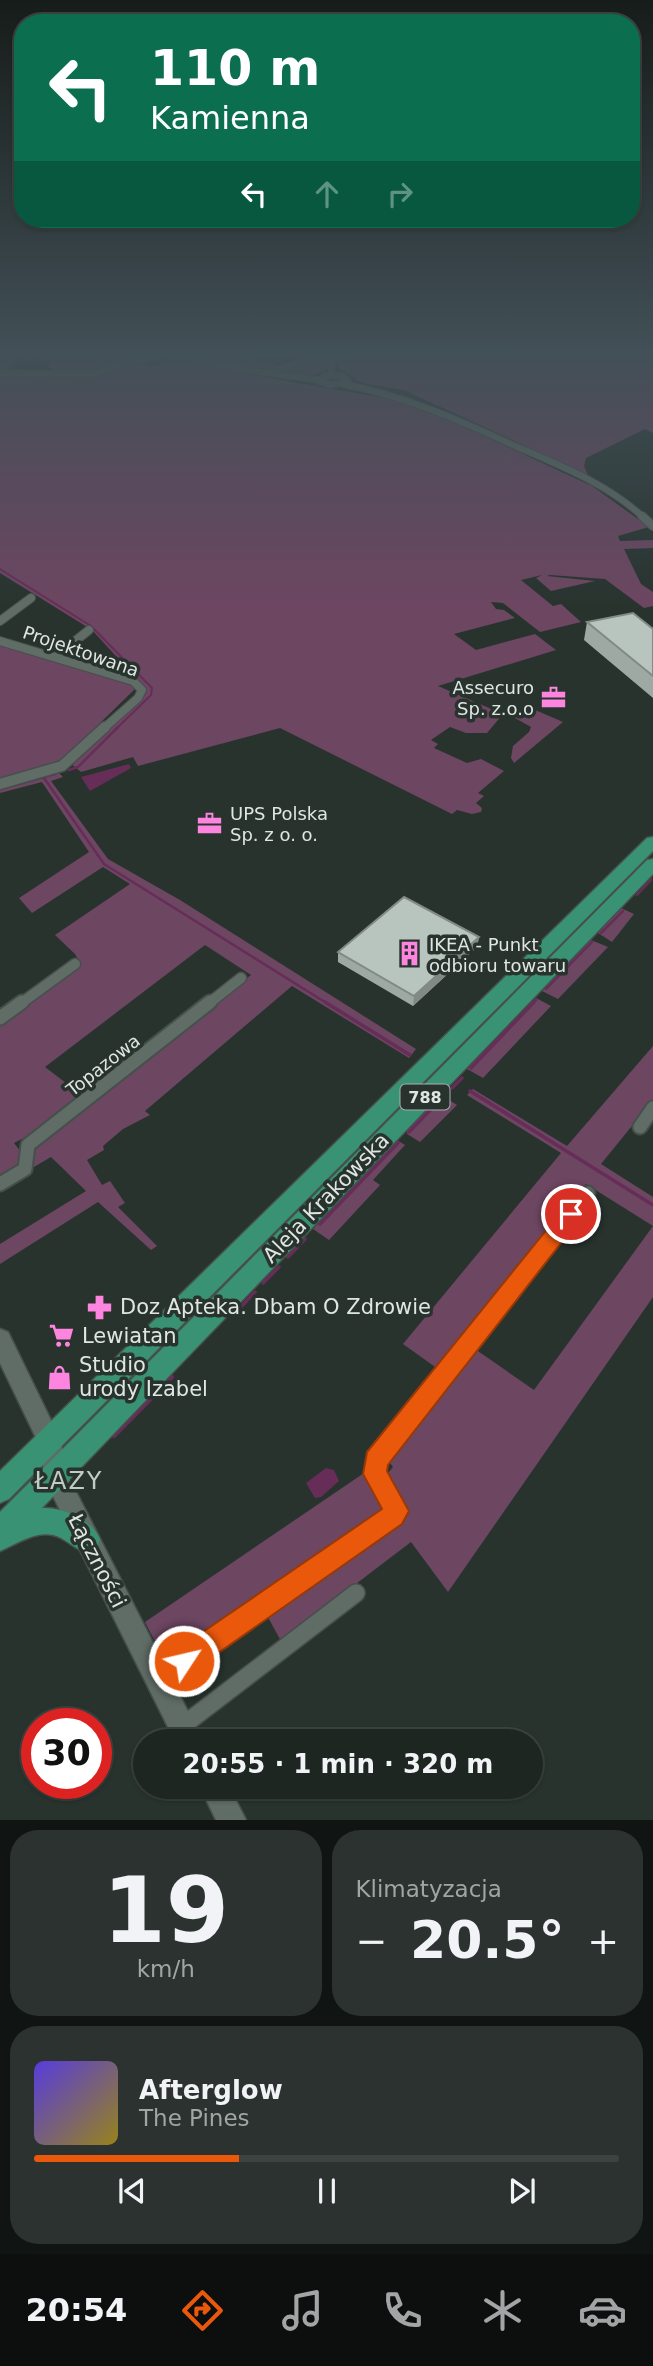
<!DOCTYPE html>
<html lang="pl">
<meta charset="utf-8">
<style>
:root{--surface:#1e2622;--page:#2b322f;--text:#f1f3f6;--muted:#a1a5a5;--line:#3c4340;--accent:#ea580c}
body{margin:0;font-family:"DejaVu Sans",sans-serif;background:var(--page);color:var(--text);height:100vh;display:flex;flex-direction:column;font-size:26px;white-space:nowrap}
*{box-sizing:border-box;margin:0}
p{font-size:23px;color:var(--muted)}
.icon{flex:none;width:38px;height:38px;fill:none;stroke:currentColor;stroke-width:2;stroke-linecap:round;stroke-linejoin:round}
.map{position:relative;height:1820px;overflow:hidden}
.sheet{display:flex;flex-direction:column;gap:10px;padding:10px;background:#101513;flex:1}
.sheet>*{flex:none}
.guide{position:absolute;left:14px;top:14px;width:626px;height:214px;border-radius:28px;box-shadow:0 2px 5px #0004,0 0 0 2px var(--line);background:#0b6e4f;color:#fff;overflow:hidden}
.speed{position:absolute;left:21px;top:1708px;display:flex;gap:14px;font-size:35px;font-weight:700;text-align:center}
.speed>*{display:grid;place-content:center;width:91px;height:91px;border-radius:50%;background:var(--surface);box-shadow:0 2px 5px #0004,0 0 0 2px var(--line);line-height:1}
.speed .limit{border:10px solid #d22;background:#fff;color:#111}
.pin{position:absolute;display:grid;place-items:center;width:60px;height:60px;color:#fff;margin:-30px;border:4px solid #fff;border-radius:50%;box-shadow:0 2px 7px #0007}
.me{position:absolute;width:77px;margin:-38px;rotate:55deg;stroke-linejoin:round;filter:drop-shadow(0 0 5px #0008)}
.turn{display:flex;align-items:center;gap:24px;height:147px;padding:0 21px;font-size:32px}
.turn .icon{width:91px;height:91px;stroke-width:2.5}
.turn b{display:block;font-size:49px;line-height:60px}
.lanes{display:flex;align-items:center;height:66px;padding:0 21px;background:#0003;justify-content:center;gap:35px;direction:ltr}
.lanes .off{opacity:.35}
.big{font-size:52px;font-weight:800;line-height:1.1}
.sheet .tile{flex:1;display:flex;flex-direction:column;justify-content:center;gap:10px;min-width:0;padding:0 24px;border-radius:28px;background:var(--page)}
.sheet .dial{align-items:center;gap:0}
.dial b{font-size:91px;line-height:1}
.song{display:flex;align-items:center;gap:21px}
.cover{width:84px;height:84px;border-radius:10px;background:linear-gradient(135deg,hsl(250 70% 55%),hsl(50 70% 35%))}
.played{height:7px;border-radius:4px;background:linear-gradient(90deg,var(--accent) 35%,var(--line) 35%)}
.keys{display:flex;justify-content:space-around;direction:ltr}
.heat{display:flex;justify-content:space-between;align-items:center;font-size:38px;direction:ltr}
.sheet .tiles{flex:1;display:grid;gap:10px;grid-template-columns:1fr 1fr}
.tile:last-child{grid-column:span 2}
.trip{position:absolute;left:133px;top:1729px;width:410px;height:70px;border-radius:35px;background:var(--surface);box-shadow:0 2px 5px #0004,0 0 0 2px var(--line);font-weight:800;line-height:70px;text-align:center}
.tab-bar{display:flex;height:112px;justify-content:space-around;align-items:center;background:#0c0f0e;color:var(--muted)}
.tab-bar .icon{width:49px;height:49px}
.tab-bar .on{color:var(--accent)}
.tab-bar b{font-size:32px;color:var(--text)}
.map>svg:first-child{display:block}
.green{fill:#6d4662}
.water{fill:#672d59}
.lines{fill:none;stroke-linecap:round;stroke-linejoin:round}
.stream-far3{stroke:#672d59;stroke-width:2}
.stream-far2{stroke:#672d59;stroke-width:2.5}
.stream-far1{stroke:#672d59;stroke-width:3.5}
.stream{stroke:#672d59;stroke-width:4.5}
.street-far4-casing{stroke:#46504b;stroke-width:8}
.street-far3-casing{stroke:#46504b;stroke-width:10}
.street-far2-casing{stroke:#46504b;stroke-width:13}
.street-far1-casing{stroke:#46504b;stroke-width:17}
.street-casing{stroke:#46504b;stroke-width:20}
.secondary-casing{stroke:#46504b;stroke-width:3}
.primary-casing{stroke:#46504b;stroke-width:3}
.street-far4{stroke:#606c66;stroke-width:6}
.street-far3{stroke:#606c66;stroke-width:8}
.street-far2{stroke:#606c66;stroke-width:10}
.street-far1{stroke:#606c66;stroke-width:13}
.street{stroke:#606c66;stroke-width:17}
.secondary{fill:#606c66;fill-rule:evenodd}
.primary{fill:#399274;fill-rule:evenodd}
.wall{fill:#9ea9a3}
.shaded-wall{fill:#818a85}
.building{fill:#b8c5be;stroke:#818a85;stroke-width:2}
.route{fill:#ea580c;stroke:#983908;stroke-width:2}
.labels{text-anchor:middle;dominant-baseline:central;stroke-width:7;stroke-linejoin:round;paint-order:stroke}
.shield{fill:#28332e;stroke:#a8b0ad;stroke-width:2}
.shield-label{font-size:16px;font-weight:bold;fill:#dfe6e3}
.street-label{font-size:18px;fill:#dfe6e3;stroke:#28332e}
.poi-label{font-size:18px;fill:#dfe6e3;stroke:#28332e;text-anchor:start}
.near-street-label{font-size:21px;fill:#dfe6e3;stroke:#28332e}
.near-poi-label{font-size:21px;fill:#dfe6e3;stroke:#28332e;text-anchor:start}
.near-quarter-label{font-size:24px;letter-spacing:2px;fill:#bfcdc6;stroke:#28332e}
</style>
<div class="map">
<svg width="653" height="1820" viewBox="0 0 653 1820">
<rect width="100%" height="100%" fill="#28332e"/>
<path class="green" d="M 0,353 L 141,353 L 126,358 L 131,360 L 93,372 L 51,372 L 53,369 L 48,367 L 53,359 L 31,358 L 23,361 L 25,357 L 18,357 L 6,372 L 0,372 Z
M 232,353 L 280,366 L 260,372 L 210,360 Z
M 287,353 L 335,353 L 325,371 L 312,375 L 276,372 L 305,359 Z
M 346,353 L 653,353 L 653,433 L 645,429 L 586,458 L 584,466 L 588,475 L 404,390 L 362,383 L 338,368 L 339,359 Z
M 171,355 L 253,375 L 413,403 L 592,486 L 649,527 L 618,536 L 620,541 L 653,540 L 653,548 L 624,549 L 641,584 L 653,592 L 653,606 L 644,608 L 605,579 L 550,575 L 547,576 L 595,581 L 551,591 L 536,578 L 542,575 L 521,580 L 553,606 L 561,604 L 581,622 L 540,632 L 503,603 L 491,602 L 496,609 L 504,610 L 515,618 L 454,634 L 476,650 L 535,634 L 556,650 L 438,686 L 503,714 L 487,733 L 466,733 L 450,727 L 431,740 L 438,744 L 434,748 L 467,763 L 481,759 L 504,771 L 478,793 L 484,796 L 476,803 L 482,808 L 481,812 L 472,814 L 457,810 L 452,814 L 280,728 L 138,766 L 133,757 L 81,772 L 70,763 L 144,696 L 146,689 L 92,630 L 0,573 L 0,375 L 78,378 L 139,363 L 150,367 L 173,360 L 164,356 Z
M 0,643 L 132,683 L 135,689 L 58,764 L 0,781 Z
M 526,706 L 563,722 L 514,763 L 511,758 L 513,746 L 529,732 L 531,727 L 513,717 Z
M 58,772 L 63,777 L 51,781 L 108,859 L 180,900 L 416,1049 L 409,1058 L 292,986 L 145,1111 L 150,1115 L 123,1129 L 103,1146 L 104,1150 L 87,1160 L 102,1185 L 110,1181 L 125,1203 L 118,1207 L 157,1246 L 151,1250 L 98,1202 L 0,1264 L 0,1244 L 86,1191 L 51,1157 L 27,1171 L 36,1143 L 251,975 L 205,945 L 45,1067 L 83,1096 L 43,1128 L 14,1143 L 24,1156 L 20,1167 L 0,1180 L 0,1021 L 80,963 L 75,954 L 55,935 L 130,884 L 103,867 L 32,913 L 19,898 L 89,852 L 42,782 L 0,793 L 0,788 Z
M 621,908 L 634,914 L 612,942 L 598,933 Z
M 591,940 L 608,947 L 558,999 L 542,991 Z
M 536,998 L 551,1006 L 483,1078 L 467,1069 Z
M 653,1046 L 653,1100 L 601,1164 L 653,1197 L 653,1297 L 448,1592 L 411,1542 L 281,1641 L 264,1610 L 407,1513 L 383,1479 L 393,1467 L 387,1459 L 475,1349 L 534,1390 L 653,1226 L 586,1184 L 438,1369 L 403,1344 L 561,1153 L 467,1095 L 473,1089 L 567,1146 Z
M 441,1095 L 457,1105 L 420,1142 L 407,1134 L 407,1130 Z
M 397,1140 L 405,1145 L 373,1180 L 380,1185 L 329,1240 L 313,1229 Z
M 364,1473 L 389,1507 L 166,1663 L 145,1622 Z"/>
<path class="water" d="M 129,764 L 131,768 L 90,791 L 81,777 Z
M 326,1468 L 334,1470 L 339,1481 L 321,1497 L 315,1498 L 306,1483 Z"/>
<g class="lines">
<path class="stream-far3" d="M 0,569 L 91,626 L 152,688 L 151,695 L 116,729"/>
<path class="stream-far2" d="M 69,770 L 78,767 L 118,727
M 44,778 L 104,864 L 328,1004
M 0,789 L 55,774
M 637,895 L 651,880
M 601,933 L 623,911
M 546,989 L 592,942
M 532,1004 L 536,1000"/>
<path class="stream-far1" d="M 325,1002 L 410,1055
M 471,1068 L 534,1002
M 452,1088 L 462,1078
M 470,1091 L 653,1205
M 409,1132 L 440,1100
M 320,1224 L 398,1143
M 288,1257 L 305,1239
M 263,1283 L 279,1267
M 238,1310 L 255,1292"/>
<path class="stream" d="M 114,1436 L 172,1377"/>
<defs>
<path id="street-far4" d="M 178,353 L 228,367 L 319,380
M 270,372 L 313,358
M 0,373 L 91,374 L 163,353
M 330,375 L 334,359 L 340,353
M 340,375 L 348,381 L 331,385 L 319,381 L 325,376 Z
M 343,384 C 404,396 457,419 513,445 C 559,465 606,483 643,517"/>
<path id="street-far3" d="M 642,516 L 653,526
M 0,621 L 31,598
M 0,641 L 133,681 L 142,690 L 138,698 L 103,729
M 55,657 L 89,630"/>
<path id="street-far2" d="M 0,784 L 62,766 L 105,727
M 20,1004 L 75,964
M 208,1004 L 241,978"/>
<path id="street-far1" d="M 0,1018 L 22,1002
M 640,1127 L 653,1108
M 0,1184 L 25,1169 L 28,1145 L 210,1002
M 456,1360 L 588,1193"/>
<path id="street" d="M 157,1679 L 397,1511 L 375,1474 L 376,1461 L 458,1358
M 181,1727 L 356,1593"/>
<path id="secondary" d="M 0,1329 L 8,1332 L 61,1441 L 66,1472 L 203,1741 L 175,1741 L 46,1482 L 38,1442 L 0,1363 Z
M 200,1787 L 229,1787 L 246,1820 L 216,1820 Z"/>
<path id="primary" d="M 653,837 L 653,851 L 9,1499 L 0,1503 L 0,1471 L 647,838 Z
M 653,859 L 653,874 L 42,1508 C 63,1507 91,1519 100,1539 L 96,1549 L 86,1553 C 77,1549 70,1543 61,1538 C 40,1527 19,1543 0,1551 L 0,1512 L 647,860 Z"/>
</defs>
<use href="#street-far4" class="street-far4-casing"/>
<use href="#street-far3" class="street-far3-casing"/>
<use href="#street-far2" class="street-far2-casing"/>
<use href="#street-far1" class="street-far1-casing"/>
<use href="#street" class="street-casing"/>
<use href="#secondary" class="secondary-casing"/>
<use href="#primary" class="primary-casing"/>
<use href="#street-far4" class="street-far4"/>
<use href="#street-far3" class="street-far3"/>
<use href="#street-far2" class="street-far2"/>
<use href="#street-far1" class="street-far1"/>
<use href="#street" class="street"/>
<use href="#secondary" class="secondary"/>
<use href="#primary" class="primary"/>
</g>
<path class="wall" d="M 587,622 L 653,629 L 653,698 L 584,640 Z
M 479,937 L 477,947 L 413,1006 L 338,962 L 338,952 Z"/>
<path class="shaded-wall" d="M 479,937 L 477,947 L 413,1006 L 414,996 Z"/>
<path class="building" d="M 633,613 L 653,629 L 653,676 L 587,622 Z
M 404,897 L 479,937 L 414,996 L 338,952 Z"/>
<linearGradient id="sky" x2="0" y2="1"><stop stop-color="#161c19"/><stop offset="0.58" stop-color="#425057"/><stop offset="1" stop-color="#425057" stop-opacity="0"/></linearGradient>
<rect width="653" height="608" fill="url(#sky)"/>
<path class="route" d="M 571,1205 L 579,1208 L 582,1214 L 579,1220 L 388,1465 L 387,1471 L 409,1511 L 402,1524 L 194,1670 L 184,1674 L 175,1670 L 171,1661 L 175,1651 L 382,1509 L 363,1474 L 367,1452 L 564,1208 Z"/>
<defs>
<symbol id="office-bare" viewBox="-9 -9 18 18"><path d="M-6-3h4V-5.5h4V-3h4V5H-6ZM-1-4.5V-3h2v-1.5ZM-6 0V1H6V0Z" fill="#fe85df" stroke="#28332e" stroke-width="2.5" paint-order="stroke"/></symbol>
<symbol id="building-bare" viewBox="-9 -9 18 18"><path d="M-4-6H4V6H1V3H-1V6H-4ZM-2.5-4.3h1.7v1.8h-1.7ZM.8-4.3h1.7v1.8H.8ZM-2.5-1h1.7V.8h-1.7ZM.8-1h1.7V.8H.8Z" fill="#fe85df" stroke="#28332e" stroke-width="2.5" paint-order="stroke"/></symbol>
<symbol id="pharmacy-bare" viewBox="-9 -9 18 18"><path d="M-2-6h4v4h4v4h-4v4h-4v-4h-4v-4h4Z" fill="#fe85df" stroke="#28332e" stroke-width="2.5" paint-order="stroke"/></symbol>
<symbol id="supermarket-bare" viewBox="-9 -9 18 18"><path d="M-6-5.5h2.5l.6 2H6L4.5 2H-2.5L-4.4-4H-6ZM-1.5 3.2a1.3 1.3 0 1 0 .1 0ZM3 3.2a1.3 1.3 0 1 0 .1 0Z" fill="#fe85df" stroke="#28332e" stroke-width="2.5" paint-order="stroke"/></symbol>
<symbol id="shop-bare" viewBox="-9 -9 18 18"><path d="M-5-2.5h2.3a2.7 3.5 0 0 1 5.4 0H5L5.5 6h-11ZM-1.5-2.5h3a1.5 2.3 0 0 0-3 0Z" fill="#fe85df" stroke="#28332e" stroke-width="2.5" paint-order="stroke"/></symbol>
</defs>
<g fill-rule="evenodd">
<use href="#office-bare" x="536" y="680" width="35" height="35"/>
<use href="#office-bare" x="192" y="806" width="35" height="35"/>
<use href="#building-bare" x="392" y="936" width="35" height="35"/>
<use href="#pharmacy-bare" x="82" y="1290" width="35" height="35"/>
<use href="#supermarket-bare" x="44" y="1318" width="35" height="35"/>
<use href="#shop-bare" x="42" y="1360" width="35" height="35"/>
</g>
<g class="labels">
<rect class="shield" x="400.5" y="1084.5" width="49" height="25" rx="5"/>
<g class="shield-label">
<text x="425" y="1097">788</text>
</g>
<g class="street-label">
<text transform="translate(81 651) rotate(19)">Projektowana</text>
<text transform="translate(103 1065) rotate(-38)">Topazowa</text>
</g>
<g class="poi-label">
<text x="534" y="687" text-anchor="end">Assecuro<tspan x="534" dy="21">Sp. z.o.o</tspan></text>
<text x="230" y="813">UPS Polska<tspan x="230" dy="21">Sp. z o. o.</tspan></text>
<text x="429" y="944">IKEA - Punkt<tspan x="429" dy="21">odbioru towaru</tspan></text>
</g>
<g class="near-street-label">
<text transform="translate(326 1198) rotate(-46)">Aleja Krakowska</text>
<text transform="translate(97 1561) rotate(63)">Łączności</text>
</g>
<g class="near-poi-label">
<text x="120" y="1307">Doz Apteka. Dbam O Zdrowie</text>
<text x="82" y="1336">Lewiatan</text>
<text x="79" y="1365">Studio<tspan x="79" dy="24">urody Izabel</tspan></text>
</g>
<g class="near-quarter-label">
<text x="69" y="1481">ŁAZY</text>
</g>
</g>
</svg>
<div class="speed"><div class="limit">30</div></div>
<div class="pin" style="left:571px;top:1214px;background:#d93025"><svg class="icon" aria-label="arrive" viewBox="0 0 24 24"><path d="M6 21V4h12l-3 4 3 4H6"/></svg></div>
<svg class="me" style="left:184px;top:1661px" viewBox="-20 -20 40 40"><circle r="17" fill="#ea580c" stroke="#fff" stroke-width="3"/><path d="M0-11L8 9 0 5-8 9z" fill="#fff"/></svg>
<div class="trip">20:55 · 1 min · 320 m</div>
<div class="guide">
<div class="turn"><svg class="icon" aria-label="left" viewBox="0 0 24 24"><path d="M17 20v-9H6M10 6l-5 5 5 5"/></svg><div><b>110 m</b>Kamienna</div></div>
<div class="lanes"><svg class="icon" aria-label="left" viewBox="0 0 24 24"><path d="M17 20v-9H6M10 6l-5 5 5 5"/></svg><svg class="icon off" aria-label="ahead" viewBox="0 0 24 24"><path d="M12 20V5M6 11l6-6 6 6"/></svg><svg class="icon off" aria-label="right" viewBox="0 0 24 24"><path d="M7 20v-9h11M14 6l5 5-5 5"/></svg></div>
</div>
</div>
<section class="sheet">
<div class="tiles">
<div class="tile dial"><b>19</b><p>km/h</p></div>
<div class="tile"><p>Klimatyzacja</p>
<div class="heat"><a>−</a><b class="big">20.5°</b><a>+</a></div>
</div>
<div class="tile">
<div class="song"><i class="cover"></i><div><b>Afterglow</b><p>The Pines</p></div></div>
<div class="played"></div>
<div class="keys"><svg class="icon" aria-label="previous" viewBox="0 0 24 24"><path d="M18 5L8 12l10 7zM5 5v14"/></svg><svg class="icon" aria-label="pause" viewBox="0 0 24 24"><path d="M8 5v14M16 5v14"/></svg><svg class="icon" aria-label="next" viewBox="0 0 24 24"><path d="M6 5l10 7-10 7zM19 5v14"/></svg></div>
</div>
</div>
</section>
<nav class="tab-bar">
<b>20:54</b>
<svg class="icon on" aria-label="directions" viewBox="0 0 24 24"><path d="M12 3l9 9-9 9-9-9zM9 14v-3h6M13 9l2 2-2 2"/></svg>
<svg class="icon" aria-label="music" viewBox="0 0 24 24"><path d="M9 18V5l10-2v13"/><circle cx="6" cy="18" r="3"/><circle cx="16" cy="16" r="3"/></svg>
<svg class="icon" aria-label="phone" viewBox="0 0 24 24"><path d="M5 4h4l2 5-3 2q2 4 5 5l2-3 5 2v4C11 20 4 13 5 4z"/></svg>
<svg class="icon" aria-label="climate" viewBox="0 0 24 24"><path d="M12 3v18M4 7l16 10M4 17L20 7"/></svg>
<svg class="icon" aria-label="car" viewBox="0 0 24 24"><path d="M5 17H2v-5l4-1 3-4h7l3 4 3 1v5h-3M9 17h6M6 11h13"/><circle cx="7" cy="17" r="2"/><circle cx="17" cy="17" r="2"/></svg>
</nav>
